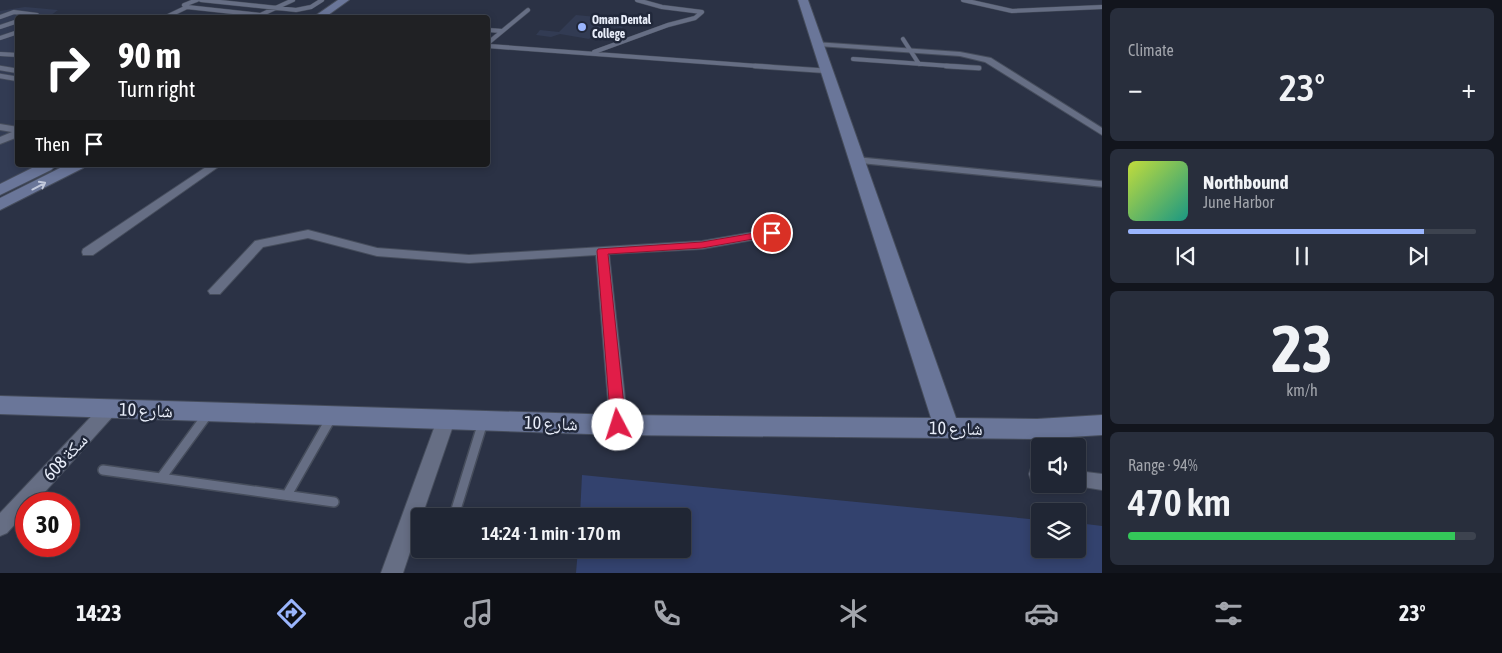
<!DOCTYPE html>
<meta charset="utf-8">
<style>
:root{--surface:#202634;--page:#282e3c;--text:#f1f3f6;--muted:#a2a5ac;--line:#3d434f;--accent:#9ab5fd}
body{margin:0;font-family:"Asap Condensed","Noto Naskh Arabic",sans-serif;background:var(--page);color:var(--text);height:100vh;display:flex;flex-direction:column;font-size:19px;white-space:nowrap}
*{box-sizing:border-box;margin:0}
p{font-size:16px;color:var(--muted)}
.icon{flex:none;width:28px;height:28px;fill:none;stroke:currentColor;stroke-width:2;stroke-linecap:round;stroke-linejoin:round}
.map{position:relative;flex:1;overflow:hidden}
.drawer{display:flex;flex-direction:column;gap:8px;padding:8px;background:#12151d;width:400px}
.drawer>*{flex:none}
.guide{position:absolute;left:15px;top:15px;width:475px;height:152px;border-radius:5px;box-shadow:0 2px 8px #0003,0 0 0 1px var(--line);background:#202124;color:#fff;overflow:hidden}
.tools{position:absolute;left:1031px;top:438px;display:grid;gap:10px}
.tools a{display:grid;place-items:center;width:55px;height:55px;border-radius:5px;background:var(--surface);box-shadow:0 2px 8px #0003,0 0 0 1px var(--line);font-size:25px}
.speed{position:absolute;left:15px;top:492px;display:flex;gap:10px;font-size:25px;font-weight:700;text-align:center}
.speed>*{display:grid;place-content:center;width:65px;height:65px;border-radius:50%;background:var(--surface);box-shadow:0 2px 8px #0003,0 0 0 1px var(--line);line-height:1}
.speed .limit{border:8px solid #d22;background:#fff;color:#111}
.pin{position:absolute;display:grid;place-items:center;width:42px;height:42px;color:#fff;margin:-21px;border:2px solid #fff;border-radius:50%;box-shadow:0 1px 5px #0007}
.me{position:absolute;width:55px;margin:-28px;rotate:355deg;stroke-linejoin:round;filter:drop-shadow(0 0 4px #0008)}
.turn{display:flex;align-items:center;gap:18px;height:105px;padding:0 20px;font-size:22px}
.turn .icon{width:65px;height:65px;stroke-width:2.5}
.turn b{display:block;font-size:35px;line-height:42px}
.then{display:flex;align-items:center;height:48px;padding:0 20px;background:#0003;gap:10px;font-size:19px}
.big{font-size:38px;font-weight:600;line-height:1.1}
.drawer .widget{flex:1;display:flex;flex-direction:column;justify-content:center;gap:8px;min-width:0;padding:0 18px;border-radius:8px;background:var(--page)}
.drawer .dial{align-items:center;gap:0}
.dial b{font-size:65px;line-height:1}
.song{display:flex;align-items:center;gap:15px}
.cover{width:60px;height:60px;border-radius:8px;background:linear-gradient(135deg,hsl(70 70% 55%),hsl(170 70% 35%))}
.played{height:5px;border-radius:2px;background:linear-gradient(90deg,var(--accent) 85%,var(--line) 85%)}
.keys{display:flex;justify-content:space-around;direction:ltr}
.heat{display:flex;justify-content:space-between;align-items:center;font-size:28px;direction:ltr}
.charge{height:8px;border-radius:4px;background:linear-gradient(90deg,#34c759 94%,var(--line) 0)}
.trip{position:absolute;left:411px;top:508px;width:280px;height:50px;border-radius:5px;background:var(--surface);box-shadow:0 2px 8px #0003,0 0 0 1px var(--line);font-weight:600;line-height:50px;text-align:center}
.tab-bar{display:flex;height:80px;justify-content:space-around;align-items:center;background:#0d0f15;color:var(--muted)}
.tab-bar .icon{width:35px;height:35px}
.tab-bar .on{color:var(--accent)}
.tab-bar b{font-size:22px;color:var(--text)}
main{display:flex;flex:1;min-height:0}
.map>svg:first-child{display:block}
.built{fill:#323b53}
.green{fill:#33426e}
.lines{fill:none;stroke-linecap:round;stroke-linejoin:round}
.lane-far3-casing{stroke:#464d5c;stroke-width:5}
.lane-far2-casing{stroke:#464d5c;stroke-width:6}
.lane-far1-casing{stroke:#464d5c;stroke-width:8}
.lane-casing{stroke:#464d5c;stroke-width:12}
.street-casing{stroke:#464d5c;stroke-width:2}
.secondary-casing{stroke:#464d5c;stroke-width:2}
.lane-far3{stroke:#666e84;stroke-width:4}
.lane-far2{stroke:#666e84;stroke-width:4.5}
.lane-far1{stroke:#666e84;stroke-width:5.5}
.lane{stroke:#666e84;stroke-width:9}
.street{fill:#666e84;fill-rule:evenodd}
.secondary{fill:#6a7699;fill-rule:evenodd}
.oneway{stroke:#c2c9dc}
.route{fill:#e11d48;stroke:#92132f}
.poi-dot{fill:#9ab5fd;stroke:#21283a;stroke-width:2}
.labels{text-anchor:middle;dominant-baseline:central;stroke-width:5;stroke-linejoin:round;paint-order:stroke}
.far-poi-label{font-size:12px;font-weight:bold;fill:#e8edf9;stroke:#21283a;text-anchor:start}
.near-street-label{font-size:18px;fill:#e8edf9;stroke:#21283a}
</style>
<main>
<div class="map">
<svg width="1102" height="573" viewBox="0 0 1102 573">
<rect width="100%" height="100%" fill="#2b3245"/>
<path class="built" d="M 25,7 L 58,10 L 50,16 L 55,17 L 18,18 L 18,165 L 38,165 L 0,184 L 0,11 Z
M 576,15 L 629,20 L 622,28 L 602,26 L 589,39 L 560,34 L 551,37 L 536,35 L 540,30 L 559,32 Z"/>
<path class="green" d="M 582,475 L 1040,520 L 1040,549 L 1078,549 L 1078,523 L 1102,526 L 1102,573 L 576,573 L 578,549 L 682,549 L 682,516 L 580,516 Z"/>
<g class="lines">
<defs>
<path id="lane-far3" d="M 201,0 L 296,10 L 311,7 L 322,0
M 963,0 L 1012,11 L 1102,7
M 187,7 L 260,15
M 0,17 L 14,12 L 37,15 L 30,18
M 256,17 L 293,0
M 164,18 L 187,7 L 184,5 L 197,0
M 0,27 L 18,21
M 488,30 L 502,31
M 0,38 L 18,32
M 903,39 L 919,64
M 488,43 L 528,10
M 488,46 L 772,67
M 594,52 L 668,25 L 695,18 L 702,12 L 662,7 L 637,0
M 0,54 L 18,55
M 853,59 L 964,67"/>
<path id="lane-far2" d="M 755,66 L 828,71
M 946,66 L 979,68
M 0,68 L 18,71
M 0,76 L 18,79"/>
<path id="lane-far1" d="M 858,160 L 1102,184"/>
<path id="lane" d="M 103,470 L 334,502
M 161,478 L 207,415
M 287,495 L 331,418
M 454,516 L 483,422"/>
<path id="street" d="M 815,42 L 960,52 L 991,58 L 1102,128 L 1102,135 L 985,62 L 960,56 L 818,46 L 815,46 Z
M 0,124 L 18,127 L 18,137 L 0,144 L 0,137 L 12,132 L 0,130 Z
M 209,165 L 221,165 L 93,255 L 83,255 L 82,252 L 83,249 Z
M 772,229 L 778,233 L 776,236 L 702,249 L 609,254 L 628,425 L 625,430 L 619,432 L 613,430 L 610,425 L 596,255 L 469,263 L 377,256 L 308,238 L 263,247 L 220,294 L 210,294 L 208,291 L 255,241 L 308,230 L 377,248 L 469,255 L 702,241 Z
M 109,402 L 115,404 L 117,409 L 115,414 L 34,504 L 26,504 L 26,512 L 7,533 L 0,536 L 0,513 L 103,404 Z
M 446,413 L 452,415 L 455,420 L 422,516 L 420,516 L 420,522 L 403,573 L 381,573 L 437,420 L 440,415 Z
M 1040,466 L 1040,482 L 1031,480 L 1029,474 L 1031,468 Z
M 1078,471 L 1102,474 L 1102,490 L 1071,485 L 1078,484 Z"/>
<path id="secondary" d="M 338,0 L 349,0 L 324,18 L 312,18 Z
M 798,0 L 808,0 L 956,418 L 1037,419 L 1102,415 L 1102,435 L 1037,439 L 619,435 L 0,414 L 0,396 L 619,415 L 931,418 Z
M 38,165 L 52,165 L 54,167 L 51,170 L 0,195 L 0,184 Z
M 66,165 L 86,165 L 83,168 L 0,210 L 0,198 Z"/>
</defs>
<use href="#lane-far3" class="lane-far3-casing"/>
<use href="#lane-far2" class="lane-far2-casing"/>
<use href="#lane-far1" class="lane-far1-casing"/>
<use href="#lane" class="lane-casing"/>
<use href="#street" class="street-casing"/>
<use href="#secondary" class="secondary-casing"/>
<use href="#lane-far3" class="lane-far3"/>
<use href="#lane-far2" class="lane-far2"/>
<use href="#lane-far1" class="lane-far1"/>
<use href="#lane" class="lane"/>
<use href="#street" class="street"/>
<use href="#secondary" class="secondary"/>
</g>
<defs><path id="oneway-shaft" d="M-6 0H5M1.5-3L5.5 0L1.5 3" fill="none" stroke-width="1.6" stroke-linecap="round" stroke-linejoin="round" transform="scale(1.25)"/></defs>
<use class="oneway" href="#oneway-shaft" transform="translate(39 186) rotate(-28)"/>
<path class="route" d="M 772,230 L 778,233 L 776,235 L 702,248 L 608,254 L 626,425 L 624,429 L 618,431 L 613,429 L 611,425 L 597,251 L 598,249 L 702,242 Z"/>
<circle class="poi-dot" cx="582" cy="27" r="5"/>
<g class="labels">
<g class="far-poi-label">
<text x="592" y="20">Oman Dental<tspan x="592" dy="14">College</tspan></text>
</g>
<g class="near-street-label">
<text transform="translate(146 410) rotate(2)">شارع 10</text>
<text transform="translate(551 423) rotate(2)">شارع 10</text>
<text transform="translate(956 428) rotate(1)">شارع 10</text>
<text transform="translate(65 457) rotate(-47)">سكة 608</text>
</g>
</g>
</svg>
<div class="tools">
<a><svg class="icon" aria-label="sound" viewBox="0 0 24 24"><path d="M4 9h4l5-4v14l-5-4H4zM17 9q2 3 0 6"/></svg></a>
<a><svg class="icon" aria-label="layers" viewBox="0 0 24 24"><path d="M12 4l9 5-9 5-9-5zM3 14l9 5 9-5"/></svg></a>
</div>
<div class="speed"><div class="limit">30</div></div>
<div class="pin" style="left:772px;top:233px;background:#d93025"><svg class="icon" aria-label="arrive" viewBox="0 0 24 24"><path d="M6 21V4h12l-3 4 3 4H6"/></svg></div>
<svg class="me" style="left:618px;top:425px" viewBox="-20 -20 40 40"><circle r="19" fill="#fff"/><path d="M0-13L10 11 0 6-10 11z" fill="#e11d48"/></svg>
<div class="trip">14:24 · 1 min · 170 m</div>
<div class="guide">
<div class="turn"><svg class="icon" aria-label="right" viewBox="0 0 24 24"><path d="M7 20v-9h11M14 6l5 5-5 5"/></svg><div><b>90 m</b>Turn right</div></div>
<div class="then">Then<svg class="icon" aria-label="arrive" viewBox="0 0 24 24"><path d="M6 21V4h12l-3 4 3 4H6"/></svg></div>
</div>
</div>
<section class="drawer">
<div class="widget"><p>Climate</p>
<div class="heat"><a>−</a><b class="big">23°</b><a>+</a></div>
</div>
<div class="widget">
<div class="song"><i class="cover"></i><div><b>Northbound</b><p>June Harbor</p></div></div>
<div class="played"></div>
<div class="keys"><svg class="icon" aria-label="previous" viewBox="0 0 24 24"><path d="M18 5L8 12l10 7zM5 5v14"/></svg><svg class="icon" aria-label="pause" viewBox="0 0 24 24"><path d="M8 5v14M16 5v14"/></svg><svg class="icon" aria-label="next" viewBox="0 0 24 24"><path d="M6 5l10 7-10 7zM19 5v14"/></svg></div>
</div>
<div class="widget dial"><b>23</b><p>km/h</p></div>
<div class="widget"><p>Range · 94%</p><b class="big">470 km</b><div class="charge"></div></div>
</section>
</main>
<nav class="tab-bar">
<b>14:23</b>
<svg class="icon on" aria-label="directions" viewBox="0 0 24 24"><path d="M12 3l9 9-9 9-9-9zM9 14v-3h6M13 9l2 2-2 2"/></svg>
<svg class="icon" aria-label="music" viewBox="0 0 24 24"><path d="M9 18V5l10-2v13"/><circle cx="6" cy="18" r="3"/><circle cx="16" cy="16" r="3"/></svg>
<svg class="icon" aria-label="phone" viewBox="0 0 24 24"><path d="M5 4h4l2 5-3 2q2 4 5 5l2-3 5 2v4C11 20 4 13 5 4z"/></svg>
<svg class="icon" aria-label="climate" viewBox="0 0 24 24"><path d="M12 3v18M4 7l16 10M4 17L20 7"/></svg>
<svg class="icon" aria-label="car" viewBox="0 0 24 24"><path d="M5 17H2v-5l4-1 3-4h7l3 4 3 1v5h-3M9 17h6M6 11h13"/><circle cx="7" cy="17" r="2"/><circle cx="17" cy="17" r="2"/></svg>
<svg class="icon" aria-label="filters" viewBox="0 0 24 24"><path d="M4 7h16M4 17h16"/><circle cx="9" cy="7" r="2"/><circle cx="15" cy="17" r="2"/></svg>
<b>23°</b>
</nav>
